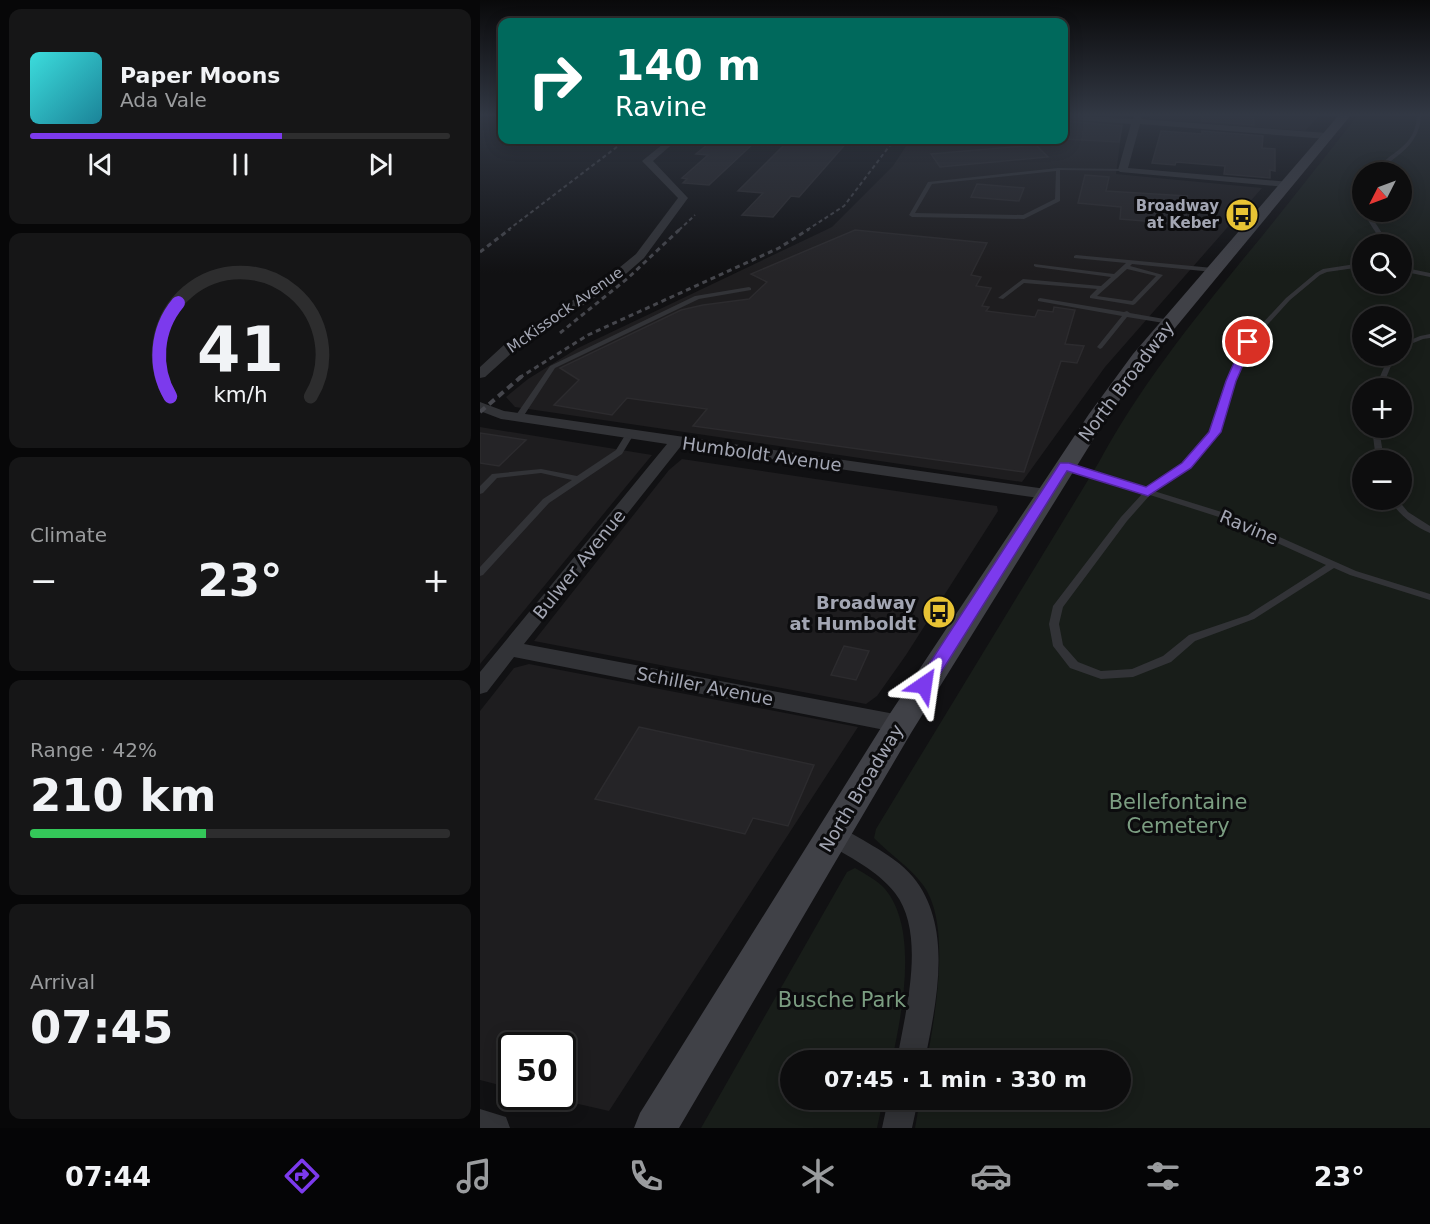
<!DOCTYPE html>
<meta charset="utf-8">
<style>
:root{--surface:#0d0d0e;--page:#161617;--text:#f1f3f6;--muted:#9a9c9e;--line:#2d2d2e;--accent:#7c3aed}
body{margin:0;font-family:"DejaVu Sans",sans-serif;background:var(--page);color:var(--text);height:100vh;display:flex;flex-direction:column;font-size:22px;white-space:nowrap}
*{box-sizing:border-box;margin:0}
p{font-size:20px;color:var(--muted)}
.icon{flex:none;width:33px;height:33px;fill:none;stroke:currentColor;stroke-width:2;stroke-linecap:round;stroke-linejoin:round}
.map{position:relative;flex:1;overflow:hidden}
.side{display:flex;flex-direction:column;gap:9px;padding:9px;background:#070708;width:480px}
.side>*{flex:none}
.guide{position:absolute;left:18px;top:18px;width:570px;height:126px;border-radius:12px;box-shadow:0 3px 15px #0003,0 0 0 2px var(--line);background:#00695c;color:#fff;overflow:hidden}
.needle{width:39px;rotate:228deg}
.controls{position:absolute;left:872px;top:162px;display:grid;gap:12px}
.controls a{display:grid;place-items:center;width:60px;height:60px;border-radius:50%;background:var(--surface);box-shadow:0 3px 15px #0003,0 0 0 2px var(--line);font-size:30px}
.speed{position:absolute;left:18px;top:1032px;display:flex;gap:12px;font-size:30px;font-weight:700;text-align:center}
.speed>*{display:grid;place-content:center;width:78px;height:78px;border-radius:50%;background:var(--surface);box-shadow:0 3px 15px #0003,0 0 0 2px var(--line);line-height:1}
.speed .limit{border:3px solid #111;border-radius:9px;background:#fff;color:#111}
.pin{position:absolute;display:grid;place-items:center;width:51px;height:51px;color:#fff;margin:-26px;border:3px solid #fff;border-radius:50%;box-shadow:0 2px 6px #0007}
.me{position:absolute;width:66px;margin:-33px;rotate:32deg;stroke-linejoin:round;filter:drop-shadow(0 0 4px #0008)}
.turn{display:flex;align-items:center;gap:21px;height:126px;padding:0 18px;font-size:27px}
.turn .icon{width:78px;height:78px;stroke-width:2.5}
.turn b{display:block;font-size:42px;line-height:51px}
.big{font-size:45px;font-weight:700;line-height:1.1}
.side .widget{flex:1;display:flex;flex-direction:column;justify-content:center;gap:9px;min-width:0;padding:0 21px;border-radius:12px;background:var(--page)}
.side .dial{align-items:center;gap:0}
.dial svg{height:156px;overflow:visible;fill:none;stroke:var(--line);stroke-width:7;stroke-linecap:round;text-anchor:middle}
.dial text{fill:var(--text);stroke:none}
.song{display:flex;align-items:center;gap:18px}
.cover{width:72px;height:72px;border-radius:9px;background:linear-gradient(135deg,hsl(180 70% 55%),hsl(190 70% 35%))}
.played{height:6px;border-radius:3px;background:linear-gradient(90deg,var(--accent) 60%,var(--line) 60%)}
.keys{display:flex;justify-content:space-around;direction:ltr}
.heat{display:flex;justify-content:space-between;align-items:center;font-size:33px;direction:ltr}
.charge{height:9px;border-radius:4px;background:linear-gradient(90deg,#34c759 42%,var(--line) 0)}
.trip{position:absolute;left:300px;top:1050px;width:351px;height:60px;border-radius:30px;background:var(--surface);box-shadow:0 3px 15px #0003,0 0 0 2px var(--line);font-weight:700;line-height:60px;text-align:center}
.tabs{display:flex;height:96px;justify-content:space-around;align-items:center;background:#050506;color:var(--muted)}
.tabs .icon{width:42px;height:42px}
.tabs .on{color:var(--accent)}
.tabs b{font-size:27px;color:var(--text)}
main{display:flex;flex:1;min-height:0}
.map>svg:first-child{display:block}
.built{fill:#1e1d1f}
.green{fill:#181d19;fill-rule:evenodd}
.building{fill:#252427;stroke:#2c2b2e;stroke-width:1.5}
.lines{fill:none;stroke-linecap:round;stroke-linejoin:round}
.service{fill:#323337;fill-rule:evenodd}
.minor{fill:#323337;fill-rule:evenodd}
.secondary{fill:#404147;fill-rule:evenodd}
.rail-far2{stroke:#45464c;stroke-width:2;stroke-dasharray:4 3;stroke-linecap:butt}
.rail-far1{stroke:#45464c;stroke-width:3;stroke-dasharray:5 4;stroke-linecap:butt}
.rail{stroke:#45464c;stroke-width:4;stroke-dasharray:7 5;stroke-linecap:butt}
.route{fill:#7c3aed;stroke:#51269a;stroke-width:1.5}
.labels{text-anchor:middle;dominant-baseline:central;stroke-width:6;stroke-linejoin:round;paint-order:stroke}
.far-poi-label{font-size:15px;font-weight:bold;fill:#a3a6b3;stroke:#0c0c0e;text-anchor:end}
.far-street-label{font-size:15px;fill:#a3a6b3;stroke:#0c0c0e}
.street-label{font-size:18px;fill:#a3a6b3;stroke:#0c0c0e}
.poi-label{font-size:18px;font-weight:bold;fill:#a3a6b3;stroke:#0c0c0e;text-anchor:end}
.near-park-label{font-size:21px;fill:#7b9d81;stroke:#0c0c0e}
</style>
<main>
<section class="side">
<div class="widget">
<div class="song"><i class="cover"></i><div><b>Paper Moons</b><p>Ada Vale</p></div></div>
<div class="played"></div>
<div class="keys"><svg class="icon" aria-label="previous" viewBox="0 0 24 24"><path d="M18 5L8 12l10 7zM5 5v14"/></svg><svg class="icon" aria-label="pause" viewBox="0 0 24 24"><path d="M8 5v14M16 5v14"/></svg><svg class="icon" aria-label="next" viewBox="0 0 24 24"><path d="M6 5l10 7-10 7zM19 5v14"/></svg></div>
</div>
<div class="widget dial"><svg viewBox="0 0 100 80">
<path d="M14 69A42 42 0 1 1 86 69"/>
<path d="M14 69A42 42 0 0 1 18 21" stroke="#7c3aed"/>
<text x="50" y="56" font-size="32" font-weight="700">41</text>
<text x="50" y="72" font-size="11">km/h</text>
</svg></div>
<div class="widget"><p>Climate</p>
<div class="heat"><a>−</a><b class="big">23°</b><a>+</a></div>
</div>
<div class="widget"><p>Range · 42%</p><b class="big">210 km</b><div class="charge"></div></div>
<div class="widget"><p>Arrival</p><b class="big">07:45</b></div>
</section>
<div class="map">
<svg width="950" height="1128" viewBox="0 0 950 1128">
<rect width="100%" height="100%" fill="#111113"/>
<path class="built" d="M 584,115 L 646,115 L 643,121 L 636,174 L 782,188 L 625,367 L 542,482 L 35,407 L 26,397 L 48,379 L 98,348 L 352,227 L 413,166 L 430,140 L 584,140 Z
M 670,115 L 840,115 L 825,131 L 669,119 Z
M 0,427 L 172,455 L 0,664 Z
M 202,459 L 517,506 L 518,511 L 426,655 L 397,696 L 386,704 L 54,641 L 189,470 Z
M 49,664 L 378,727 L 129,1111 L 68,1097 L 82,1096 L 82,1046 L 32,1046 L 31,1088 L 0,1080 L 0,711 L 34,668 Z"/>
<path class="green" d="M 878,115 L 950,115 L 950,1128 L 435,1128 L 440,1100 L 640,1100 L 640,1060 L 447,1060 C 455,1015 472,924 443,885 C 429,866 410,855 394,838 L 396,829 L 619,462 C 659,388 711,323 764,258 C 803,211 840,163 878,115 ZM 882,172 L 921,172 L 921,212 L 882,212 ZM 882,244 L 921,244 L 921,284 L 882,284 ZM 882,316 L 921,316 L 921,356 L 882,356 ZM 882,388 L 921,388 L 921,428 L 882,428 ZM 882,460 L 921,460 L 921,500 L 882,500 Z
M 375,868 C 385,874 397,880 405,889 C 439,929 422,1013 412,1060 L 310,1060 L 310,1100 L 403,1100 L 397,1128 L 221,1128 L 367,872 Z"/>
<path class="building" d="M 722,115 L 773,115 L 774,125 L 722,121 Z
M 584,121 L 642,126 L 639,142 L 584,139 Z
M 681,131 L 722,134 L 722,131 L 783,136 L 782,148 L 795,149 L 795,171 L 790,170 L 790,178 L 744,174 L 745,166 L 696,162 L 695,165 L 672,163 Z
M 233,140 L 277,140 L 229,185 L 203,183 L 207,179 L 202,178 L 228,155 L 216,154 Z
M 309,140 L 369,140 L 319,197 L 311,196 L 293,217 L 262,215 L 283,193 L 258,191 Z
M 556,145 L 568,157 L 460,167 L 451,154 Z
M 605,175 L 629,177 L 626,191 L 707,196 L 706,219 L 702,224 L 640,219 L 641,207 L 598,203 Z
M 497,184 L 544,188 L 539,201 L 491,197 Z
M 375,230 L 507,243 L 491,275 L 501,277 L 496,286 L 511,288 L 502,306 L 509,307 L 506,311 L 555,317 L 558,310 L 573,312 L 574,307 L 595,310 L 585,344 L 604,346 L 597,363 L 581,361 L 544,472 L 213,426 L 227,409 L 147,398 L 132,415 L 74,405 L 99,380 L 80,368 L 201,310 L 223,305 L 269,299 L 287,282 L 271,274 Z
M 0,433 L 46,440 L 19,466 L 0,463 Z
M 364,646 L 389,651 L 376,680 L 351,675 Z
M 159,727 L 334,765 L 308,826 L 273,818 L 265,834 L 115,799 Z"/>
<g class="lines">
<path class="service" d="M 937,115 L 941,115 C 940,145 917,155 897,172 L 893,172 C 910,151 936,148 937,115 Z
M 946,115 L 950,115 L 950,117 Z
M 578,168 L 643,169 L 645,170 L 643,171 L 580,170 L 580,201 L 544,219 L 432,217 L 429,215 L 448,182 ZM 576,171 L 575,199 L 543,215 L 435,213 L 452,184 Z
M 885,212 L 890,212 C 894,224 904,232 906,244 L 901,244 C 898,232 887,223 885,212 Z
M 596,255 L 733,268 L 736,270 L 733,272 L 652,264 L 650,266 L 683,275 L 655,304 L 653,305 L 610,298 L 610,296 L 617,289 L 544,283 L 523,299 L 518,298 L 543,279 L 621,286 L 631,277 L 556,267 L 554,266 L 554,264 L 634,274 L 646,263 L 594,258 L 594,256 ZM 647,269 L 676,276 L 652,301 L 617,296 Z
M 882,263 L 882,267 L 847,272 L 840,275 L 810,300 L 771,343 L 755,381 L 739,432 L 710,468 L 674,491 L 748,514 L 876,571 L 950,594 L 950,600 L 870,575 L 854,568 L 774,619 L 715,641 L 691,662 L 653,677 L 621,679 L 590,668 L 573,646 L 569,624 L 573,606 L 641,517 L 663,493 L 581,468 L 580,466 L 581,464 L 587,464 L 667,489 L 704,464 L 731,432 L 747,381 L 765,342 L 806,298 L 836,273 L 843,269 ZM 670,495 L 742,518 L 846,565 L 768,615 L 709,635 L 683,656 L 652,669 L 621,671 L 598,662 L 583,645 L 579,624 L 583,607 L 647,521 Z
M 921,267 L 950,273 L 950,277 L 921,271 Z
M 269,287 L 271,288 L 271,290 L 219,299 L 75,368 L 41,420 L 35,420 L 34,418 L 70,366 L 215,296 Z
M 560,298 L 644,312 L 647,311 L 650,313 L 690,320 L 693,322 L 690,324 L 647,317 L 622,348 L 620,349 L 617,347 L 642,316 L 558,301 L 558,299 Z
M 950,334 L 950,338 L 943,339 L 921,348 L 921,344 L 940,336 Z
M 909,356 L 915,356 L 902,388 L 895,388 Z
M 892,428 L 899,428 L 904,460 L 896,460 Z
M 147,432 L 153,432 L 154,434 L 142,454 L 69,503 L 3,575 L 0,576 L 0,567 L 63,499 L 92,480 L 61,473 L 17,478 L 3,493 L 0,494 L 0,486 L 12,474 L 61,469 L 97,476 L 136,450 Z
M 910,500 L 918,500 L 928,512 L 950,526 L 950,533 C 934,526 919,515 910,500 Z"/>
<path class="minor" d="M 584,115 L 653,119 L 654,115 L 662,115 L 661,119 L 847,133 L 851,136 L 847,139 L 660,124 L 648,168 L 810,182 L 810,186 L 806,187 L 640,172 L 638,170 L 651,124 L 584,119 Z
M 188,140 L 197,140 L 173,161 L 208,198 L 164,258 L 131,287 L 35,350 L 5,377 L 0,378 L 0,367 L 25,344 L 123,281 L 156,254 L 198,198 L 162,161 Z
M 0,402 L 24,411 L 566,489 L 574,494 L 566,499 L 201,446 L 44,644 L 420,715 L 428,718 L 431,724 L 428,730 L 420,733 L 34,657 L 7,692 L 0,694 L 0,672 L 187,444 L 21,419 L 0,411 Z
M 352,824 C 366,830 380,838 393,846 C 407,854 422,864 433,877 C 474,927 456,1003 445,1060 L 417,1060 C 425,1013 447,934 415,893 C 397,870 368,856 344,842 L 340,835 L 344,828 Z
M 408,1100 L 438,1100 L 432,1128 L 402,1128 Z
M 0,1109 L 26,1117 L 30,1128 L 0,1128 Z"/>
<path class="secondary" d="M 859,115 L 871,115 L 667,362 L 626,419 L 431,733 L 199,1128 L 154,1128 L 160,1113 L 409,715 L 609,414 L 653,354 Z"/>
<path class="rail-far2" d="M 28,230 L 146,140
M 199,230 L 215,215
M 327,230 L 364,206 L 414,140"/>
<path class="rail-far1" d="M 0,252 L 30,229
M 80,333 L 148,278 L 200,229
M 39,378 L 108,335 L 299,248 L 329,229"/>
<path class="rail" d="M 0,412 L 42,376"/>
</g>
<linearGradient id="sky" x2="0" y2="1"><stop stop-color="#09090a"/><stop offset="0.42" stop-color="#323844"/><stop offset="1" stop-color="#323844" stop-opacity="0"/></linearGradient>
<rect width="950" height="273" fill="url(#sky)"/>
<path class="route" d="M 768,339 L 773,342 L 756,381 L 741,432 L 711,468 L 668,496 L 587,471 L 450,690 L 438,690 L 436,685 L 438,681 L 580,463 L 589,463 L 666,487 L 702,463 L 729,432 L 746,381 L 763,342 Z"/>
<defs>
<symbol id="bus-disc" viewBox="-11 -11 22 22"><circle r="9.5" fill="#e8c334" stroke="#0c0c0e"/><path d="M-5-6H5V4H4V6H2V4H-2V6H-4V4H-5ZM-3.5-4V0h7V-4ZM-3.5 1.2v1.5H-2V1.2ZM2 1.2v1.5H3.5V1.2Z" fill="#111"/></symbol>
</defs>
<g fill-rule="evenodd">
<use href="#bus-disc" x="743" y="196" width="38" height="38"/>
<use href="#bus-disc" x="440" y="593" width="38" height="38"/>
</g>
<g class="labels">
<g class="far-poi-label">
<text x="739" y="206">Broadway<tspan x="739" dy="17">at Keber</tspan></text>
</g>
<g class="far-street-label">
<text transform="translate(85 310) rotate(-35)">McKissock Avenue</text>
</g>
<g class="street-label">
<text transform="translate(646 381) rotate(-53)">North Broadway</text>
<text transform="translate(282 454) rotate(8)">Humboldt Avenue</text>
<text transform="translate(769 527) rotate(23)">Ravine</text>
<text transform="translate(99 564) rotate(-51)">Bulwer Avenue</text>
<text transform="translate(225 686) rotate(11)">Schiller Avenue</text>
<text transform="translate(381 788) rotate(-59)">North Broadway</text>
</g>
<g class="poi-label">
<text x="436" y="602">Broadway<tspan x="436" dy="21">at Humboldt</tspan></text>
</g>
<g class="near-park-label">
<text x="698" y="802">Bellefontaine<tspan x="698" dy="24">Cemetery</tspan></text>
<text x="362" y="1000">Busche Park</text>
</g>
</g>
</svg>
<div class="controls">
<a><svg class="needle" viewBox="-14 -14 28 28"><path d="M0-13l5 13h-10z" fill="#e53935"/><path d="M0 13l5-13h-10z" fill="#9a9c9e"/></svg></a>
<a><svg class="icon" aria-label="search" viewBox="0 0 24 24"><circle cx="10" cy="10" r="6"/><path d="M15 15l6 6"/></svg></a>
<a><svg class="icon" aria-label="layers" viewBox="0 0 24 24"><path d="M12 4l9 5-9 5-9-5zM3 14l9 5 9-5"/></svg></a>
<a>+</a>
<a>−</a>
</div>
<div class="speed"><div class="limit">50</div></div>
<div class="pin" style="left:768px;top:342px;background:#d93025"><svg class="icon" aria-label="arrive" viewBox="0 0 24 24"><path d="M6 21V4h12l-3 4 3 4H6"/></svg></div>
<svg class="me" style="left:444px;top:685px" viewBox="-20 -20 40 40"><path d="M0-17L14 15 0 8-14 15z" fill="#7c3aed" stroke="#fff" stroke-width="4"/></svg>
<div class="trip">07:45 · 1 min · 330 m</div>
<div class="guide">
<div class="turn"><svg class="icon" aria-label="right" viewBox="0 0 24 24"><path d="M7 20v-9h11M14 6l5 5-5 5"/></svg><div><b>140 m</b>Ravine</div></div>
</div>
</div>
</main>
<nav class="tabs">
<b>07:44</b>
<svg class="icon on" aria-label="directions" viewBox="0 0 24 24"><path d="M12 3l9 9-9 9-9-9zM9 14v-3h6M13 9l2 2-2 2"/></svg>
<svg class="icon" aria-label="music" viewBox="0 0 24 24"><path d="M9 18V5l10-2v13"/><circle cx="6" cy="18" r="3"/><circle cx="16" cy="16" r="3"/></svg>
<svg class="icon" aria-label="phone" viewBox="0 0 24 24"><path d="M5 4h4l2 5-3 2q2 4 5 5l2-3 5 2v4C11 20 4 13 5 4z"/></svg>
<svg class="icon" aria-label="climate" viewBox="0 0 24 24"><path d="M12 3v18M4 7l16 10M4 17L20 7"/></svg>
<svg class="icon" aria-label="car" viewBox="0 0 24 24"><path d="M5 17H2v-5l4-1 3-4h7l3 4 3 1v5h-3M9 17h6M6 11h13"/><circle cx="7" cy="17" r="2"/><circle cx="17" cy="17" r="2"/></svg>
<svg class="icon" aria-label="filters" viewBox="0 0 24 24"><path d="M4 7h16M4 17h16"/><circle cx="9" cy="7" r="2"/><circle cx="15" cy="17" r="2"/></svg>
<b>23°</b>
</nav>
